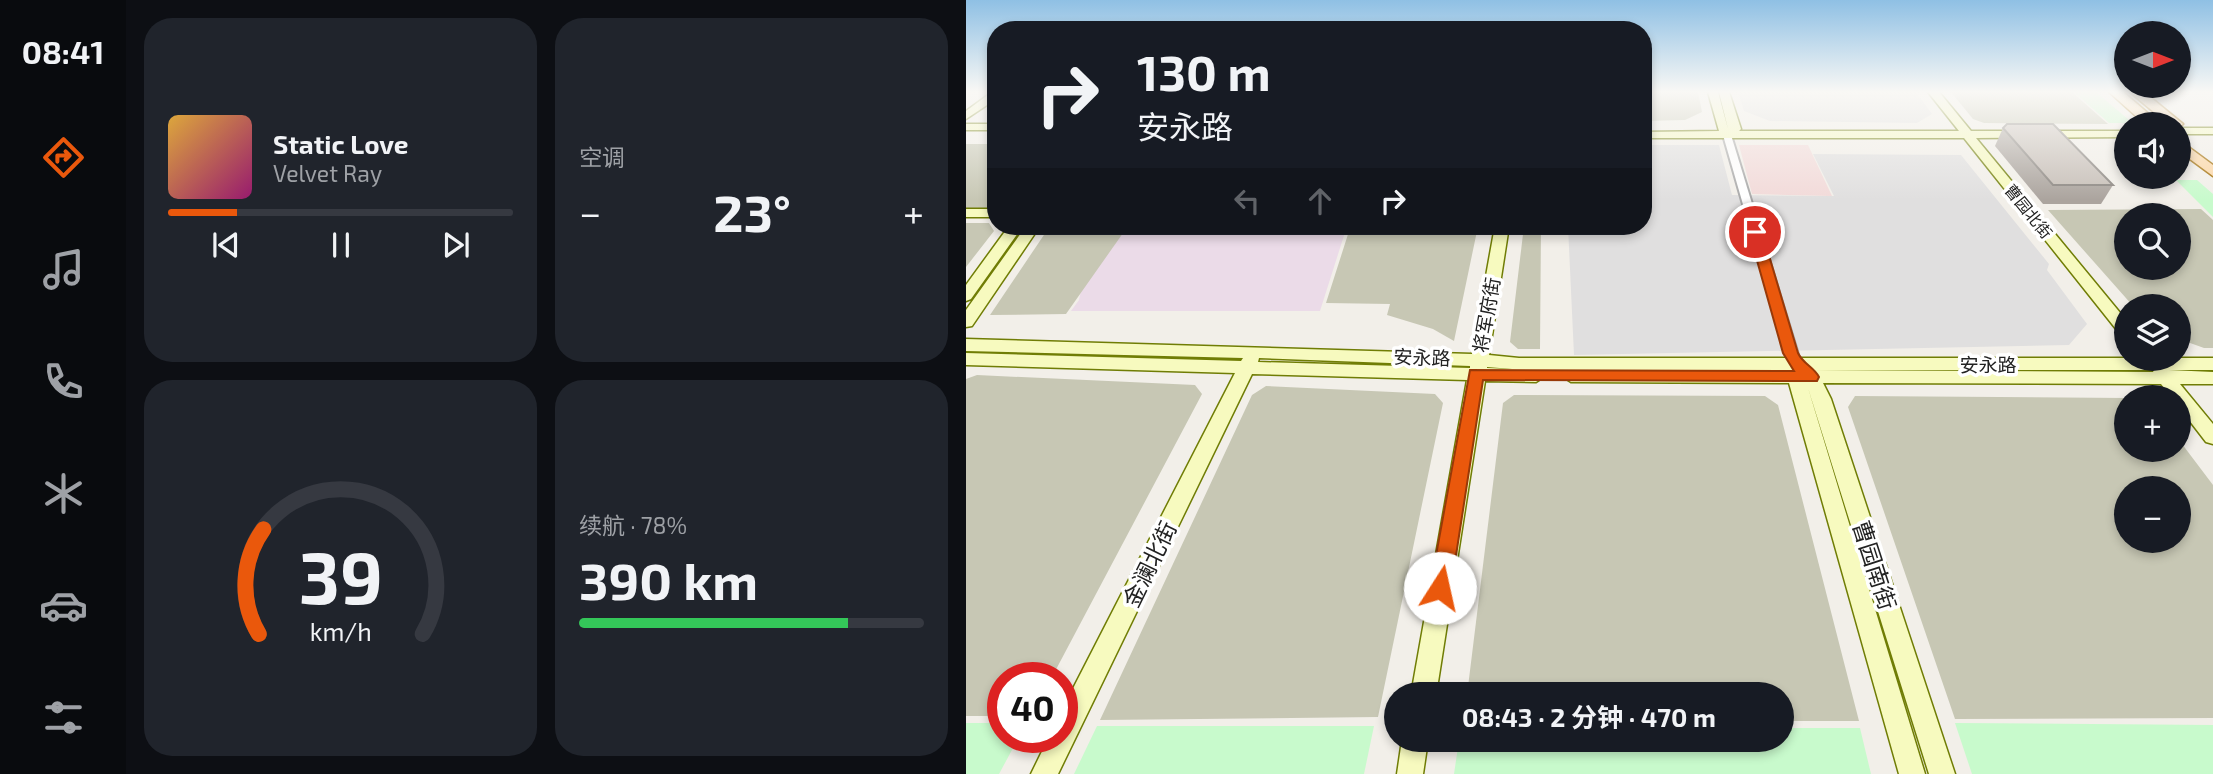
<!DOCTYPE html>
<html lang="zh">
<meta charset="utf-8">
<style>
:root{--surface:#171b24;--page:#20242c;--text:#f1f3f6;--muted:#9ea1a6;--line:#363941;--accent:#ea580c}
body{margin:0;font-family:"Exo 2","Noto Sans SC",sans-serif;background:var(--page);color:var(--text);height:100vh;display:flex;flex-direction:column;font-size:26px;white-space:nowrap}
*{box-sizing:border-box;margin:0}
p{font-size:23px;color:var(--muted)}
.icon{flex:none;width:38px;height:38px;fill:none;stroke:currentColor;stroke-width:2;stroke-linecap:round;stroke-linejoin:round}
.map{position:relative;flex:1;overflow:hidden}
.details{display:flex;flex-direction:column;gap:18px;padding:18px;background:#0d0f14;width:840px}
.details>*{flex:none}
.hud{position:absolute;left:21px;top:21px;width:665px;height:214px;border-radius:28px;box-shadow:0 4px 10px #0003;background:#171b24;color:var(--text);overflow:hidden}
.needle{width:46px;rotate:90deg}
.controls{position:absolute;left:1148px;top:21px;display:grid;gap:14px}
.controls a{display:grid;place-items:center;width:77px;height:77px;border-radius:50%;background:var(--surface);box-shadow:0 4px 10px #0003;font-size:35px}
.speed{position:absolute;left:21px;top:662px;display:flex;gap:14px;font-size:35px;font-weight:700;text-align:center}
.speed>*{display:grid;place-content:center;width:91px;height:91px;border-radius:50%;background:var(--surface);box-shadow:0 4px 10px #0003;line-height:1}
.speed .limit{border:10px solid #d22;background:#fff;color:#111}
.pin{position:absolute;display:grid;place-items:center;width:60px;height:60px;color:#fff;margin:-30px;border:4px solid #fff;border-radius:50%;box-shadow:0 2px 7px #0007}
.me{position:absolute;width:77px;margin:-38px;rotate:10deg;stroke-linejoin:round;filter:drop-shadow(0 0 5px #0008)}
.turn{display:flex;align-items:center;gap:24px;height:147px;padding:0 35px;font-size:32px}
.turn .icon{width:91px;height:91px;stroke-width:2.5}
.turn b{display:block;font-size:49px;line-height:60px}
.lanes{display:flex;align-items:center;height:66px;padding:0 35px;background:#0003;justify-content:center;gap:35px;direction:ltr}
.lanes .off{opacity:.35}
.big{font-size:52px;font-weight:700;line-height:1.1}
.details .widget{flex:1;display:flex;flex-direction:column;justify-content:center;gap:10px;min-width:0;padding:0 24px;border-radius:28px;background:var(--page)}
.details .dial{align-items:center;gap:0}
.dial svg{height:182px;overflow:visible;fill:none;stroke:var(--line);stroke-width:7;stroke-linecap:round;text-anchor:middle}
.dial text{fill:var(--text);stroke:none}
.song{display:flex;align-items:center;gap:21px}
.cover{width:84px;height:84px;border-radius:10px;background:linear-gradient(135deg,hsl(40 70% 55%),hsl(320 70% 35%))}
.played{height:7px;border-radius:4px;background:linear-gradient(90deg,var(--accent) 20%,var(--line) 20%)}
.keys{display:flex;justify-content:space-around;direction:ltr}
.heat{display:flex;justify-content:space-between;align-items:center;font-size:38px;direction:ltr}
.charge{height:10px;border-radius:5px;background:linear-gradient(90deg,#34c759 78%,var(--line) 0)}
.details .tiles{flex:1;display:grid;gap:18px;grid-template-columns:repeat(2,1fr)}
.trip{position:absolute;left:418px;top:682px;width:410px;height:70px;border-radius:35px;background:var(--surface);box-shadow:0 4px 10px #0003;font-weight:700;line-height:70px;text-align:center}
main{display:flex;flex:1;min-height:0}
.dock{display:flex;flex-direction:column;width:126px;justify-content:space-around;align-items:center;background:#090b0e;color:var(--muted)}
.dock .icon{width:49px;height:49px}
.dock .current{color:var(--accent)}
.dock b{font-size:32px;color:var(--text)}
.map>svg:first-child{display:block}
.residential{fill:#e0dfdf}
.commercial{fill:#f2dad9}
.industrial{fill:#ebdbe8}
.construction{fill:#c7c7b4;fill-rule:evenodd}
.park{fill:#c8facc}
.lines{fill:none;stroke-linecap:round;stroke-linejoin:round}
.street-casing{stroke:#a9a9a9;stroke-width:4}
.secondary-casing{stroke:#707d05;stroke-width:3}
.primary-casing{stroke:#a06b00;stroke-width:3}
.street{fill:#fff;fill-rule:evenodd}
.secondary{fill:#f7fabf;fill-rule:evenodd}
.primary{fill:#fcd6a4;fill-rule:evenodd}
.wall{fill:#aba49e}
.building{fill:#c7bfb8;stroke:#8b8681;stroke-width:2}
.route{fill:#ea580c;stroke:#983908;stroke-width:2}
.labels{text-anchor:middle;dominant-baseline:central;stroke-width:7;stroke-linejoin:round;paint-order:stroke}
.far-street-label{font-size:16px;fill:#222;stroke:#fff}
.street-label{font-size:19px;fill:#222;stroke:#fff}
.near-street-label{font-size:23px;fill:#222;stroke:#fff}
</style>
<main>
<nav class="dock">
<b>08:41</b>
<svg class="icon current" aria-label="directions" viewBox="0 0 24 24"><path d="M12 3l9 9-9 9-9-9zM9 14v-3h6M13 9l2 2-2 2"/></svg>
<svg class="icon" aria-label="music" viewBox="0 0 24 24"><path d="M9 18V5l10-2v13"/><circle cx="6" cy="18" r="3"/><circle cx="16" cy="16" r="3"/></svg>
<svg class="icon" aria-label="phone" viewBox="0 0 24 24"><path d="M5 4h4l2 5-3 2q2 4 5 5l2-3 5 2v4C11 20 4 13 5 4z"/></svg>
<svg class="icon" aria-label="climate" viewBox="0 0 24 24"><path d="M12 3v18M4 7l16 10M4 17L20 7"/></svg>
<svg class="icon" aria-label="car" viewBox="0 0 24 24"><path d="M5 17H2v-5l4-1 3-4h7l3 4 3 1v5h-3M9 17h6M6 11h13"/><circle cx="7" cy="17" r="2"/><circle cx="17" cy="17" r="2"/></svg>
<svg class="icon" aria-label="filters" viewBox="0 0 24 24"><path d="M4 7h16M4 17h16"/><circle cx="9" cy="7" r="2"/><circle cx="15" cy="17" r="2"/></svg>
</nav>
<section class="details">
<div class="tiles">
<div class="widget">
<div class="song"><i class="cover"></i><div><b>Static Love</b><p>Velvet Ray</p></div></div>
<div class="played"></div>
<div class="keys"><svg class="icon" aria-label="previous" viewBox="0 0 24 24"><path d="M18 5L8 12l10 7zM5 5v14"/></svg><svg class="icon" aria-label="pause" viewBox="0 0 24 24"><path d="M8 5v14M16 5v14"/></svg><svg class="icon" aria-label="next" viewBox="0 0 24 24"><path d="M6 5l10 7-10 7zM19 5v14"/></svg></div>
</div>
<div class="widget"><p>空调</p>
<div class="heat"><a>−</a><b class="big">23°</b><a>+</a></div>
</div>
<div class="widget dial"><svg viewBox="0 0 100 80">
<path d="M14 69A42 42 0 1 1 86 69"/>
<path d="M14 69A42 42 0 0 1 16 23" stroke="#ea580c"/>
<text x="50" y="56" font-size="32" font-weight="700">39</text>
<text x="50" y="72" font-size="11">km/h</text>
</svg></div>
<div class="widget"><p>续航 · 78%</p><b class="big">390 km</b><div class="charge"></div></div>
</div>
</section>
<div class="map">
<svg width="1247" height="774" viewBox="0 0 1247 774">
<rect width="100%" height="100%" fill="#f2efe9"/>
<path class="residential" d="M 772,92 L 950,92 L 966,114 L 951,123 L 804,121 L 778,111 Z
M 677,145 L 753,145 L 766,195 L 868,196 L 847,154 L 995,155 L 1083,264 L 1081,270 L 1121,324 L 1103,345 L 608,355 L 602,226 L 677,226 Z"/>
<path class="commercial" d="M 773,145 L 842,145 L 866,196 L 786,194 Z"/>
<path class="industrial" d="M 159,226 L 381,226 L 354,311 L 105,311 L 113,300 L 117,280 Z"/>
<path class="construction" d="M 677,92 L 732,92 L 736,112 L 719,120 L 677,121 Z
M 985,92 L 1106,92 L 1142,124 L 1018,123 L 1007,119 Z
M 0,144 L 30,144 L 30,208 L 0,209 Z
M 1235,209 L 1247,220 L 1247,348 L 1238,348 L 1213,339 L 1213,306 L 1167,306 L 1082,210 ZM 1213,215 L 1213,268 L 1160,268 L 1160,215 Z
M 0,223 L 23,223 L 28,231 L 0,267 Z
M 84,226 L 162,226 L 100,314 L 24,315 Z
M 390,226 L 502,226 L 511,231 L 488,341 L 467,329 L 421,315 L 424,304 L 360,303 L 384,228 Z
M 558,226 L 575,226 L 574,349 L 552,349 L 544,342 Z
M 11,375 L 229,385 L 236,394 L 86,677 L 37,677 L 37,716 L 0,716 L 0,379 Z
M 300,386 L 469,394 L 477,403 L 412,717 L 134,720 L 286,395 Z
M 548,395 L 799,396 L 812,405 L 893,721 L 816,721 L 816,695 L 501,695 L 537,403 Z
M 889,396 L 1160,398 L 1160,450 L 1213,450 L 1213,440 L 1247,485 L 1247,718 L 989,719 L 882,407 ZM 1160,488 L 1213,488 L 1213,541 L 1160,541 Z"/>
<path class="park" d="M 1108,92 L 1130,92 L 1163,120 L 1159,123 L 1143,123 Z
M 1210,180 L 1231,180 L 1247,194 L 1247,217 Z
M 0,723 L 37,723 L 37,737 L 53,737 L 33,774 L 0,774 Z
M 989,723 L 1247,725 L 1247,774 L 1006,774 Z
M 131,726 L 408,726 L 398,774 L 108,774 Z
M 816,728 L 894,728 L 905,774 L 488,774 L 493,740 L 816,740 Z"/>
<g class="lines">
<defs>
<path id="street" d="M 758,133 L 765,135 L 835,364 L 833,367 L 829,368 L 823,364 L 757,135 Z"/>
<path id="secondary" d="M 26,92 L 30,92 L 30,99 L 0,119 L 0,111 Z
M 742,92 L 752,92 L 762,129 L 753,92 L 763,92 L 775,129 L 773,131 L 993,131 L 962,92 L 973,92 L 1005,131 L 1160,131 L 1160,137 L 1010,138 L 1160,320 L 1160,335 L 1154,334 L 998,138 L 677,138 L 677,132 L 753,131 Z
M 0,124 L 30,124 L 30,130 L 0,130 Z
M 1213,128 L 1247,128 L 1247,134 L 1213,134 Z
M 0,209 L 30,209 L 30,217 L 0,217 Z
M 43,226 L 57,226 L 5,299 L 0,301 L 0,285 Z
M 60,226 L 74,226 L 6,326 L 0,327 L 0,310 Z
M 529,226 L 543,226 L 523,355 L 553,358 L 1247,358 L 1247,370 L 1203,370 L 1247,372 L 1247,384 L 1214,384 L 1247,424 L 1247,444 L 1240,442 L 1213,407 L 1213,397 L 1205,397 L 1195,384 L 857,383 L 865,399 L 989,774 L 963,774 L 842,388 L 959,774 L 933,774 L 823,383 L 605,382 L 596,376 L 605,370 L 570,370 L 579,376 L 570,382 L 519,381 L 470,695 L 445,695 L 501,380 L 286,374 L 92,774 L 65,774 L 83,737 L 96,737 L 96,710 L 269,373 L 0,365 L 0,353 L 275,361 L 277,358 L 0,351 L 0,339 L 506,354 ZM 293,358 L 504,366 L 504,368 L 292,362 ZM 521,367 L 546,369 L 521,368 ZM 606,370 L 821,370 L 821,371 ZM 848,370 L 1188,370 L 1187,372 Z
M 436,740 L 462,740 L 457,774 L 431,774 Z"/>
<path id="primary" d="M 1143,92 L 1157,92 L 1184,115 L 1177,119 L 1172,118 Z
M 1164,92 L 1178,92 L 1217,124 L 1213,127 L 1213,124 L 1202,124 Z
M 1213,140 L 1247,165 L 1247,176 L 1213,151 Z"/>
</defs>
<use href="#street" class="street-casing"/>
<use href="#secondary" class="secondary-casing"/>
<use href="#primary" class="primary-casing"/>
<use href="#street" class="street"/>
<use href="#secondary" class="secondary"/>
<use href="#primary" class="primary"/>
</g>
<path class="wall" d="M 1037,128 L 1147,185 L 1135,204 L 1077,204 L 1029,146 Z"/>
<path class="building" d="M 1041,124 L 1087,124 L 1147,185 L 1087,185 L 1037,128 Z"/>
<linearGradient id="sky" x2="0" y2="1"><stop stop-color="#8fc0e4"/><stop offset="0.46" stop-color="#f9f8f5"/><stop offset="1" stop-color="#f9f8f5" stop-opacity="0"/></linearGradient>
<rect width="1247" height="200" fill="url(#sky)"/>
<path class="route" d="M 789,228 L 796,232 L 832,353 C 837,364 848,367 853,377 L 851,381 L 517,380 L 485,588 L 482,594 L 474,597 L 467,594 L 464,588 L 504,370 L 828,371 L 817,353 L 783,232 Z"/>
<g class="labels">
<g class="far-street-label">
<text transform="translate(1063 211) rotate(51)">曹园北街</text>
</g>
<g class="street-label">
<text transform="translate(520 315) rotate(-80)">将军府街</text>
<text transform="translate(456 357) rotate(2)">安永路</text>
<text x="1022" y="364">安永路</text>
</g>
<g class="near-street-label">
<text transform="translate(183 564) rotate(-64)">金澜北街</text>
<text transform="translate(909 565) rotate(72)">曹园南街</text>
</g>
</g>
</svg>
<div class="controls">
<a><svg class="needle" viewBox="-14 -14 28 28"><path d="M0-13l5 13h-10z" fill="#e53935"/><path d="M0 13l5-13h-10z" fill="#9ea1a6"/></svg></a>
<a><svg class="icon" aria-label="sound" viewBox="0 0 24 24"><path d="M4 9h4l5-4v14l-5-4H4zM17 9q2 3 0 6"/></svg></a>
<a><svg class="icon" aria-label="search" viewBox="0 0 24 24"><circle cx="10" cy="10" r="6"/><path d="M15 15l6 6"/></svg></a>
<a><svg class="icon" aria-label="layers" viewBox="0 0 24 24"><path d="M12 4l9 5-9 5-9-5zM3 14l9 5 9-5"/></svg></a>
<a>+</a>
<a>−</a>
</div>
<div class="speed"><div class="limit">40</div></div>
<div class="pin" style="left:789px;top:232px;background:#d93025"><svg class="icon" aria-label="arrive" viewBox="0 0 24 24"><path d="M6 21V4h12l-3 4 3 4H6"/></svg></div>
<svg class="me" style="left:474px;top:588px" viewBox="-20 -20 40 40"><circle r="19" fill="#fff"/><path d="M0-13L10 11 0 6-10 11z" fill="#ea580c"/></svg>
<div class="trip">08:43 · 2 分钟 · 470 m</div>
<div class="hud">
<div class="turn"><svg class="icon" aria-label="right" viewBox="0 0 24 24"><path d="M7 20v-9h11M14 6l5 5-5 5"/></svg><div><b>130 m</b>安永路</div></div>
<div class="lanes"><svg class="icon off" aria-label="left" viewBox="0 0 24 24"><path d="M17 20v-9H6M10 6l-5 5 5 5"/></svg><svg class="icon off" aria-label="ahead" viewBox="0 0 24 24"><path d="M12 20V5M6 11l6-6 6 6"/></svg><svg class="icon" aria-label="right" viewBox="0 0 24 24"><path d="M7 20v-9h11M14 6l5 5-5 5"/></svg></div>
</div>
</div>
</main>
